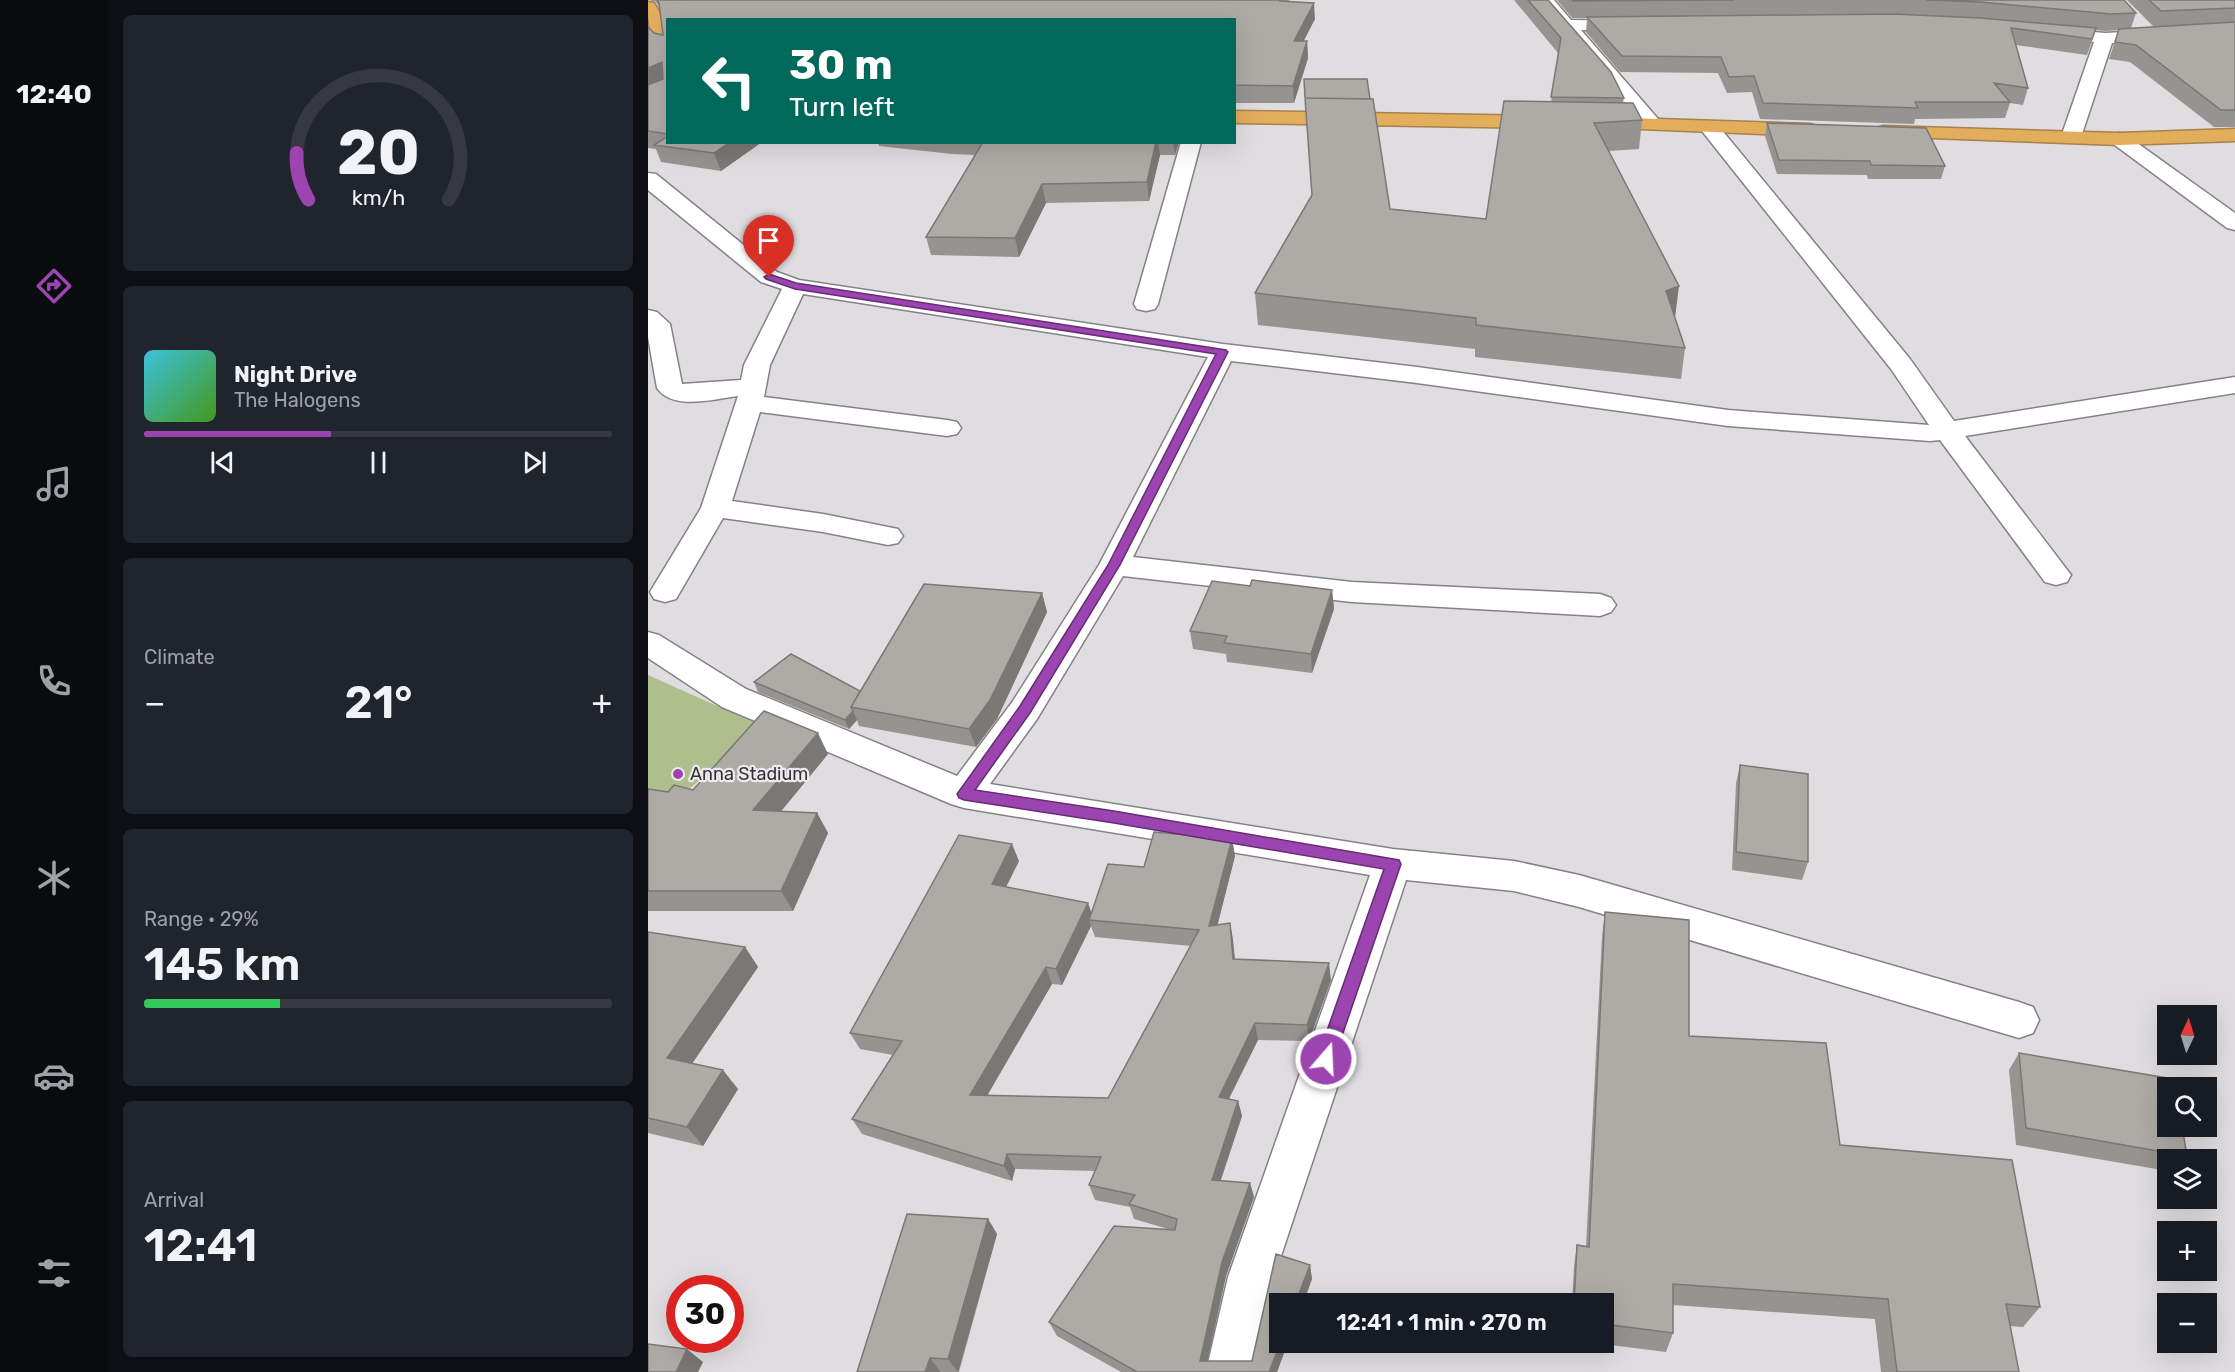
<!DOCTYPE html>
<meta charset="utf-8">
<style>
:root{--surface:#171b24;--page:#20242c;--text:#f1f3f6;--muted:#9ea1a6;--line:#363941;--accent:#9c45b1}
body{margin:0;font-family:Rubik,sans-serif;background:var(--page);color:var(--text);height:100vh;display:flex;flex-direction:column;font-size:22px;white-space:nowrap}
*{box-sizing:border-box;margin:0}
p{font-size:20px;color:var(--muted)}
.icon{flex:none;width:33px;height:33px;fill:none;stroke:currentColor;stroke-width:2;stroke-linecap:round;stroke-linejoin:round}
.map{position:relative;flex:1;overflow:hidden}
.panel{display:flex;flex-direction:column;gap:15px;padding:15px;background:#0d0f14;width:540px}
.panel>*{flex:none}
.guide{position:absolute;left:18px;top:18px;width:570px;height:126px;border-radius:0px;box-shadow:0 6px 24px #0002;background:#00695c;color:#fff;overflow:hidden}
.needle{width:39px;rotate:4deg}
.buttons{position:absolute;left:1509px;top:1005px;display:grid;gap:12px}
.buttons a{display:grid;place-items:center;width:60px;height:60px;border-radius:0px;background:var(--surface);box-shadow:0 6px 24px #0002;font-size:30px}
.speed{position:absolute;left:18px;top:1275px;display:flex;gap:12px;font-size:30px;font-weight:700;text-align:center}
.speed>*{display:grid;place-content:center;width:78px;height:78px;border-radius:50%;background:var(--surface);box-shadow:0 6px 24px #0002;line-height:1}
.speed .limit{border:9px solid #d22;background:#fff;color:#111}
.pin{position:absolute;display:grid;place-items:center;width:51px;height:51px;color:#fff;margin:-62px -26px;border-radius:50% 50% 50% 0;rotate:-45deg;box-shadow:0 0 6px #0007}
.pin .icon{rotate:45deg}
.me{position:absolute;width:66px;margin:-33px;rotate:19deg;stroke-linejoin:round;filter:drop-shadow(0 0 4px #0008)}
.turn{display:flex;align-items:center;gap:21px;height:126px;padding:0 24px;font-size:27px}
.turn .icon{width:78px;height:78px;stroke-width:2.5}
.turn b{display:block;font-size:42px;line-height:51px}
.big{font-size:45px;font-weight:600;line-height:1.1}
.panel .tile{flex:1;display:flex;flex-direction:column;justify-content:center;gap:9px;min-width:0;padding:0 21px;border-radius:9px;background:var(--page)}
.panel .dial{align-items:center;gap:0}
.dial svg{height:156px;overflow:visible;fill:none;stroke:var(--line);stroke-width:7;stroke-linecap:round;text-anchor:middle}
.dial text{fill:var(--text);stroke:none}
.song{display:flex;align-items:center;gap:18px}
.cover{width:72px;height:72px;border-radius:9px;background:linear-gradient(135deg,hsl(190 70% 55%),hsl(100 70% 35%))}
.played{height:6px;border-radius:3px;background:linear-gradient(90deg,var(--accent) 40%,var(--line) 40%)}
.keys{display:flex;justify-content:space-around;direction:ltr}
.heat{display:flex;justify-content:space-between;align-items:center;font-size:33px;direction:ltr}
.charge{height:9px;border-radius:4px;background:linear-gradient(90deg,#34c759 29%,var(--line) 0)}
.trip{position:absolute;left:621px;top:1293px;width:345px;height:60px;border-radius:0px;background:var(--surface);box-shadow:0 6px 24px #0002;font-weight:600;line-height:60px;text-align:center}
main{display:flex;flex:1;min-height:0}
.tabs{display:flex;flex-direction:column;width:108px;justify-content:space-around;align-items:center;background:#090b0e;color:var(--muted)}
.tabs .icon{width:42px;height:42px}
.tabs .on{color:var(--accent)}
.tabs b{font-size:27px;color:var(--text)}
.map>svg:first-child{display:block}
.green{fill:#aebe8c}
.lines{fill:none;stroke-linecap:round;stroke-linejoin:round}
.minor-casing{stroke:#848286;stroke-width:3}
.highway-casing{stroke:#a5824e;stroke-width:3}
.minor{fill:#fff;fill-rule:evenodd}
.highway{fill:#e3ae5c;fill-rule:evenodd}
.wall{fill:#969390;fill-rule:evenodd}
.shaded-wall{fill:#7a7875}
.building{fill:#aeaba7;stroke:#7a7875;stroke-width:1.5}
.route{fill:#9c45b1;stroke:#652d73;stroke-width:1.5}
.poi-dot{fill:#9c45b1;stroke:#edeaee;stroke-width:2}
.labels{text-anchor:middle;dominant-baseline:central;stroke-width:4.5;stroke-linejoin:round;paint-order:stroke}
.poi-label{font-size:18px;fill:#323133;stroke:#edeaee;text-anchor:start}
</style>
<main>
<nav class="tabs">
<b>12:40</b>
<svg class="icon on" aria-label="directions" viewBox="0 0 24 24"><path d="M12 3l9 9-9 9-9-9zM9 14v-3h6M13 9l2 2-2 2"/></svg>
<svg class="icon" aria-label="music" viewBox="0 0 24 24"><path d="M9 18V5l10-2v13"/><circle cx="6" cy="18" r="3"/><circle cx="16" cy="16" r="3"/></svg>
<svg class="icon" aria-label="phone" viewBox="0 0 24 24"><path d="M5 4h4l2 5-3 2q2 4 5 5l2-3 5 2v4C11 20 4 13 5 4z"/></svg>
<svg class="icon" aria-label="climate" viewBox="0 0 24 24"><path d="M12 3v18M4 7l16 10M4 17L20 7"/></svg>
<svg class="icon" aria-label="car" viewBox="0 0 24 24"><path d="M5 17H2v-5l4-1 3-4h7l3 4 3 1v5h-3M9 17h6M6 11h13"/><circle cx="7" cy="17" r="2"/><circle cx="17" cy="17" r="2"/></svg>
<svg class="icon" aria-label="filters" viewBox="0 0 24 24"><path d="M4 7h16M4 17h16"/><circle cx="9" cy="7" r="2"/><circle cx="15" cy="17" r="2"/></svg>
</nav>
<section class="panel">
<div class="tile dial"><svg viewBox="0 0 100 80">
<path d="M14 69A42 42 0 1 1 86 69"/>
<path d="M14 69A42 42 0 0 1 8 45" stroke="#9c45b1"/>
<text x="50" y="56" font-size="32" font-weight="700">20</text>
<text x="50" y="72" font-size="11">km/h</text>
</svg></div>
<div class="tile">
<div class="song"><i class="cover"></i><div><b>Night Drive</b><p>The Halogens</p></div></div>
<div class="played"></div>
<div class="keys"><svg class="icon" aria-label="previous" viewBox="0 0 24 24"><path d="M18 5L8 12l10 7zM5 5v14"/></svg><svg class="icon" aria-label="pause" viewBox="0 0 24 24"><path d="M8 5v14M16 5v14"/></svg><svg class="icon" aria-label="next" viewBox="0 0 24 24"><path d="M6 5l10 7-10 7zM19 5v14"/></svg></div>
</div>
<div class="tile"><p>Climate</p>
<div class="heat"><a>−</a><b class="big">21°</b><a>+</a></div>
</div>
<div class="tile"><p>Range · 29%</p><b class="big">145 km</b><div class="charge"></div></div>
<div class="tile"><p>Arrival</p><b class="big">12:41</b></div>
</section>
<div class="map">
<svg width="1587" height="1372" viewBox="0 0 1587 1372">
<rect width="100%" height="100%" fill="#e0dde1"/>
<path class="green" d="M 0,675 L 116,727 L 0,823 Z"/>
<g class="lines">
<defs>
<path id="minor" d="M 888,0 L 906,0 L 923,20 L 989,21 L 992,25 L 989,29 L 983,30 L 933,30 L 1011,120 L 1014,124 L 1011,128 L 997,128 Z
M 1587,26 L 1587,36 L 1464,43 L 1433,137 L 1430,141 L 1416,141 L 1413,137 L 1446,42 L 1394,37 L 1391,33 L 1394,29 L 1400,28 L 1457,33 Z
M 1061,121 L 1068,123 L 1262,359 L 1306,421 L 1587,377 L 1587,393 L 1317,436 L 1423,575 L 1419,582 L 1408,585 L 1397,582 L 1292,440 L 1282,441 L 1080,426 L 769,383 L 583,361 L 485,557 L 704,582 L 952,594 L 963,598 L 968,605 L 963,612 L 952,616 L 704,602 L 475,576 L 389,719 L 342,784 L 745,849 L 866,861 L 931,875 L 1371,1002 L 1385,1007 L 1391,1020 L 1385,1033 L 1371,1038 L 931,907 L 866,891 L 758,880 L 626,1277 L 606,1372 L 558,1372 L 580,1277 L 722,875 L 316,808 L 303,804 L 74,707 L 0,658 L 0,632 L 11,635 L 98,689 L 309,776 L 365,701 L 451,565 L 560,357 L 155,294 L 122,365 L 116,397 L 299,420 L 309,422 L 313,428 L 309,434 L 299,436 L 112,412 L 84,501 L 175,514 L 250,529 L 255,536 L 250,543 L 240,545 L 175,532 L 75,518 L 28,599 L 17,602 L 6,599 L 2,592 L 53,508 L 90,396 C 66,399 25,411 9,388 L 0,337 L 0,310 L 9,312 L 22,324 L 34,384 L 93,380 L 96,365 L 134,289 L 113,282 L 0,190 L 0,173 L 8,174 L 129,272 L 151,280 L 575,344 L 769,367 L 1080,410 L 1281,425 L 1243,369 L 1054,131 L 1051,127 L 1054,123 Z
M 1471,133 L 1478,135 L 1587,213 L 1587,230 L 1579,228 L 1464,143 L 1461,139 L 1464,135 Z
M 533,142 L 553,142 L 510,304 L 507,309 L 498,311 L 489,309 L 486,304 Z"/>
<path id="highway" d="M 0,2 L 6,3 C 16,18 20,33 20,50 C 0,45 0,19 0,2 Z
M 586,111 L 898,116 L 905,118 L 908,122 L 905,126 L 898,128 L 586,123 Z
M 950,117 L 1162,124 L 1169,126 L 1172,130 L 1169,134 L 1162,136 L 943,127 L 940,123 L 943,119 Z
M 1235,126 L 1471,133 L 1587,129 L 1587,141 L 1471,145 L 1228,136 L 1225,132 L 1228,128 Z"/>
</defs>
<use href="#minor" class="minor-casing"/>
<use href="#highway" class="highway-casing"/>
<use href="#minor" class="minor"/>
<use href="#highway" class="highway"/>
</g>
<path class="wall" d="M 1,0 L 641,0 L 640,2 L 667,19 L 655,41 L 659,41 L 660,58 L 646,103 L 586,103 L 586,20 L 20,20 L 20,142 L 114,142 L 73,171 L 13,162 L 8,149 L 0,148 L 0,27 L 6,33 L 15,35 L 12,9 L 8,2 Z
M 866,0 L 900,0 L 976,98 L 975,103 L 994,120 L 991,149 L 961,151 L 1027,317 L 1037,348 L 1033,379 L 827,357 L 827,349 L 610,325 L 607,293 L 742,209 L 838,219 L 903,102 L 910,53 Z
M 909,0 L 1476,0 L 1488,13 L 1483,28 L 1506,27 L 1479,0 L 1587,0 L 1587,127 L 1566,127 L 1482,62 L 1461,59 L 1471,30 L 1457,31 L 1448,30 L 1439,55 L 1368,45 L 1380,88 L 1375,105 L 1362,103 L 1357,118 L 1267,119 L 1266,124 L 1112,119 L 1104,92 L 1079,93 L 1070,73 L 972,72 L 938,32 L 939,18 L 924,18 Z
M 1119,123 L 1297,166 L 1293,179 L 1220,179 L 1219,175 L 1129,174 L 1117,136 Z
M 229,142 L 531,142 L 527,155 L 512,155 L 501,201 L 398,203 L 371,257 L 283,255 L 278,237 L 327,155 L 304,154 L 231,146 L 230,143 Z
M 602,586 L 684,590 L 686,609 L 664,673 L 579,662 L 578,654 L 545,649 L 542,631 Z
M 394,593 L 399,612 L 349,719 L 328,747 L 211,726 L 209,720 L 201,729 L 110,692 L 106,682 L 212,691 Z
M 180,754 L 133,811 L 169,813 L 180,833 L 145,911 L 0,911 L 0,789 L 20,792 L 45,790 Z
M 1092,765 L 1160,862 L 1154,880 L 1084,870 L 1088,783 Z
M 584,839 L 587,856 L 569,925 L 582,923 L 585,940 L 587,959 L 683,980 L 661,1041 L 610,1040 L 581,1099 L 590,1101 L 594,1116 L 572,1181 L 602,1183 L 606,1197 L 578,1276 L 559,1361 L 604,1361 L 662,1265 L 664,1279 L 632,1342 L 640,1342 L 629,1372 L 473,1372 L 409,1336 L 401,1322 L 520,1229 L 486,1219 L 482,1207 L 447,1200 L 441,1185 L 447,1171 L 367,1169 L 364,1181 L 214,1134 L 204,1119 L 245,1055 L 212,1049 L 202,1033 L 371,861 L 358,887 L 444,913 L 496,867 ZM 443,926 L 447,937 L 543,946 L 460,1098 L 339,1096 L 404,984 L 414,985 Z
M 957,912 L 1041,1036 L 1192,1145 L 1392,1307 L 1375,1327 L 1362,1326 L 1371,1372 L 1233,1372 L 1227,1319 L 1025,1305 L 1025,1333 L 1018,1352 L 939,1342 L 956,1342 L 956,1304 L 924,1304 L 926,1266 L 929,1245 L 938,1246 L 954,937 Z
M 0,932 L 97,947 L 110,967 L 44,1063 L 90,1089 L 55,1146 L 0,1133 Z
M 1371,1053 L 1539,1156 L 1537,1160 L 1520,1160 L 1520,1171 L 1368,1145 L 1361,1070 Z
M 340,1219 L 349,1234 L 311,1372 L 209,1372 Z"/>
<path class="shaded-wall" d="M 666,3 L 667,19 L 647,58 L 646,41 Z
M 659,41 L 660,58 L 646,103 L 645,86 Z
M 14,62 L 20,76 L 0,88 L 0,68 Z
M 82,142 L 114,142 L 73,171 L 66,153 Z
M 508,142 L 510,142 L 512,155 L 501,201 L 499,182 Z
M 525,142 L 531,142 L 527,155 Z
M 394,184 L 398,203 L 371,257 L 367,238 Z
M 1031,286 L 1027,318 L 1018,291 Z
M 684,590 L 686,609 L 664,673 L 663,654 Z
M 394,593 L 399,612 L 349,719 L 328,747 L 321,729 Z
M 205,711 L 209,720 L 201,729 L 197,720 Z
M 170,733 L 180,754 L 117,831 L 105,810 Z
M 169,813 L 180,833 L 145,911 L 133,891 Z
M 584,839 L 587,856 L 565,943 L 561,926 Z
M 364,844 L 371,861 L 351,901 L 344,884 Z
M 440,903 L 446,920 L 441,920 L 443,926 L 414,985 L 408,969 Z
M 582,923 L 585,940 L 588,976 L 585,959 Z
M 97,947 L 110,967 L 35,1077 L 19,1058 Z
M 681,963 L 683,980 L 661,1041 L 659,1025 Z
M 398,967 L 404,984 L 330,1111 L 322,1095 Z
M 607,1023 L 610,1040 L 574,1112 L 571,1097 Z
M 75,1070 L 90,1089 L 55,1146 L 39,1127 Z
M 590,1101 L 594,1116 L 568,1195 L 564,1180 Z
M 359,1154 L 367,1169 L 364,1181 L 356,1166 Z
M 602,1183 L 606,1197 L 578,1276 L 557,1372 L 552,1361 L 574,1262 Z
M 340,1219 L 349,1234 L 310,1372 L 300,1359 Z
M 662,1265 L 664,1279 L 655,1304 L 647,1304 Z
M 633,1342 L 640,1342 L 629,1372 L 621,1372 Z
M 39,1349 L 55,1362 L 50,1372 L 28,1372 Z
M 282,1358 L 292,1371 L 292,1372 L 277,1372 Z"/>
<path class="building" d="M 9,0 L 632,0 L 632,1 L 666,3 L 646,41 L 659,41 L 645,86 L 586,85 L 586,20 L 20,20 L 20,134 L 0,131 L 0,85 L 15,79 L 14,62 L 0,68 L 0,27 L 6,33 L 15,35 L 11,3 Z
M 880,0 L 900,0 L 963,72 L 976,98 L 903,97 L 913,38 Z
M 924,0 L 1086,0 L 925,1 Z
M 1278,0 L 1476,0 L 1488,13 L 1463,14 L 1332,2 Z
M 1501,0 L 1587,0 L 1587,8 L 1513,11 Z
M 1245,14 L 1332,18 L 1448,28 L 1444,39 L 1363,28 L 1380,88 L 1346,83 L 1362,102 L 1267,102 L 1270,108 L 1115,103 L 1106,76 L 1081,77 L 1073,57 L 974,56 L 939,17 Z
M 1587,22 L 1587,110 L 1573,110 L 1488,45 L 1467,42 L 1471,29 Z
M 656,79 L 719,79 L 722,99 L 657,98 Z
M 657,98 L 725,99 L 742,209 L 838,219 L 856,101 L 985,103 L 994,120 L 946,123 L 1031,286 L 1018,291 L 1037,348 L 828,325 L 828,318 L 607,293 L 664,195 Z
M 1119,123 L 1278,128 L 1297,166 L 1223,165 L 1222,161 L 1131,160 Z
M 20,136 L 20,142 L 82,142 L 66,153 L 6,145 Z
M 335,142 L 508,142 L 499,182 L 394,184 L 367,238 L 278,237 Z
M 604,580 L 684,590 L 663,654 L 576,643 L 579,636 L 542,631 L 564,581 L 602,586 Z
M 276,584 L 394,593 L 342,700 L 321,729 L 203,707 Z
M 143,654 L 212,691 L 203,707 L 205,711 L 197,720 L 106,682 Z
M 116,711 L 170,733 L 105,810 L 169,813 L 133,891 L 0,891 L 0,789 L 20,792 L 26,785 L 45,790 Z
M 1092,765 L 1160,774 L 1160,862 L 1088,852 Z
M 506,832 L 584,839 L 561,926 L 582,923 L 585,959 L 681,963 L 659,1025 L 607,1023 L 571,1097 L 590,1101 L 564,1180 L 602,1183 L 574,1262 L 552,1361 L 604,1361 L 628,1254 L 662,1265 L 647,1304 L 632,1304 L 632,1342 L 633,1342 L 621,1372 L 489,1372 L 401,1322 L 466,1226 L 527,1230 L 529,1219 L 481,1204 L 487,1195 L 441,1185 L 453,1157 L 359,1154 L 356,1166 L 204,1119 L 254,1041 L 202,1033 L 311,835 L 364,844 L 344,884 L 440,903 L 408,969 L 398,967 L 322,1095 L 460,1098 L 551,930 L 441,920 L 460,864 L 496,867 Z
M 957,912 L 1041,920 L 1041,1036 L 1178,1043 L 1192,1145 L 1364,1160 L 1392,1307 L 1358,1304 L 1371,1372 L 1249,1372 L 1240,1299 L 1025,1284 L 1025,1333 L 956,1324 L 956,1304 L 926,1304 L 929,1245 L 941,1247 Z
M 0,932 L 97,947 L 19,1058 L 75,1070 L 39,1127 L 0,1118 Z
M 1371,1053 L 1525,1079 L 1527,1088 L 1520,1088 L 1520,1126 L 1534,1126 L 1539,1156 L 1378,1128 Z
M 259,1214 L 340,1219 L 300,1359 L 282,1358 L 277,1372 L 209,1372 Z
M 0,1344 L 39,1349 L 28,1372 L 0,1372 Z"/>
<path class="route" d="M 121,274 L 148,283 L 578,350 L 580,352 L 472,565 L 382,713 L 327,790 L 466,811 L 751,860 L 753,864 L 684,1065 L 678,1067 L 672,1065 L 669,1059 L 736,869 L 466,823 L 316,800 L 311,798 L 309,794 L 372,706 L 460,565 L 568,354 L 147,289 L 118,279 L 116,277 Z"/>
<circle class="poi-dot" cx="30" cy="774" r="6"/>
<g class="labels">
<g class="poi-label">
<text x="42" y="774">Anna Stadium</text>
</g>
</g>
</svg>
<div class="buttons">
<a><svg class="needle" viewBox="-14 -14 28 28"><path d="M0-13l5 13h-10z" fill="#e53935"/><path d="M0 13l5-13h-10z" fill="#9ea1a6"/></svg></a>
<a><svg class="icon" aria-label="search" viewBox="0 0 24 24"><circle cx="10" cy="10" r="6"/><path d="M15 15l6 6"/></svg></a>
<a><svg class="icon" aria-label="layers" viewBox="0 0 24 24"><path d="M12 4l9 5-9 5-9-5zM3 14l9 5 9-5"/></svg></a>
<a>+</a>
<a>−</a>
</div>
<div class="speed"><div class="limit">30</div></div>
<div class="pin" style="left:121px;top:277px;background:#d93025"><svg class="icon" aria-label="arrive" viewBox="0 0 24 24"><path d="M6 21V4h12l-3 4 3 4H6"/></svg></div>
<svg class="me" style="left:678px;top:1059px" viewBox="-20 -20 40 40"><circle r="17" fill="#9c45b1" stroke="#fff" stroke-width="3"/><path d="M0-11L8 9 0 5-8 9z" fill="#fff"/></svg>
<div class="trip">12:41 · 1 min · 270 m</div>
<div class="guide">
<div class="turn"><svg class="icon" aria-label="left" viewBox="0 0 24 24"><path d="M17 20v-9H6M10 6l-5 5 5 5"/></svg><div><b>30 m</b>Turn left</div></div>
</div>
</div>
</main>
